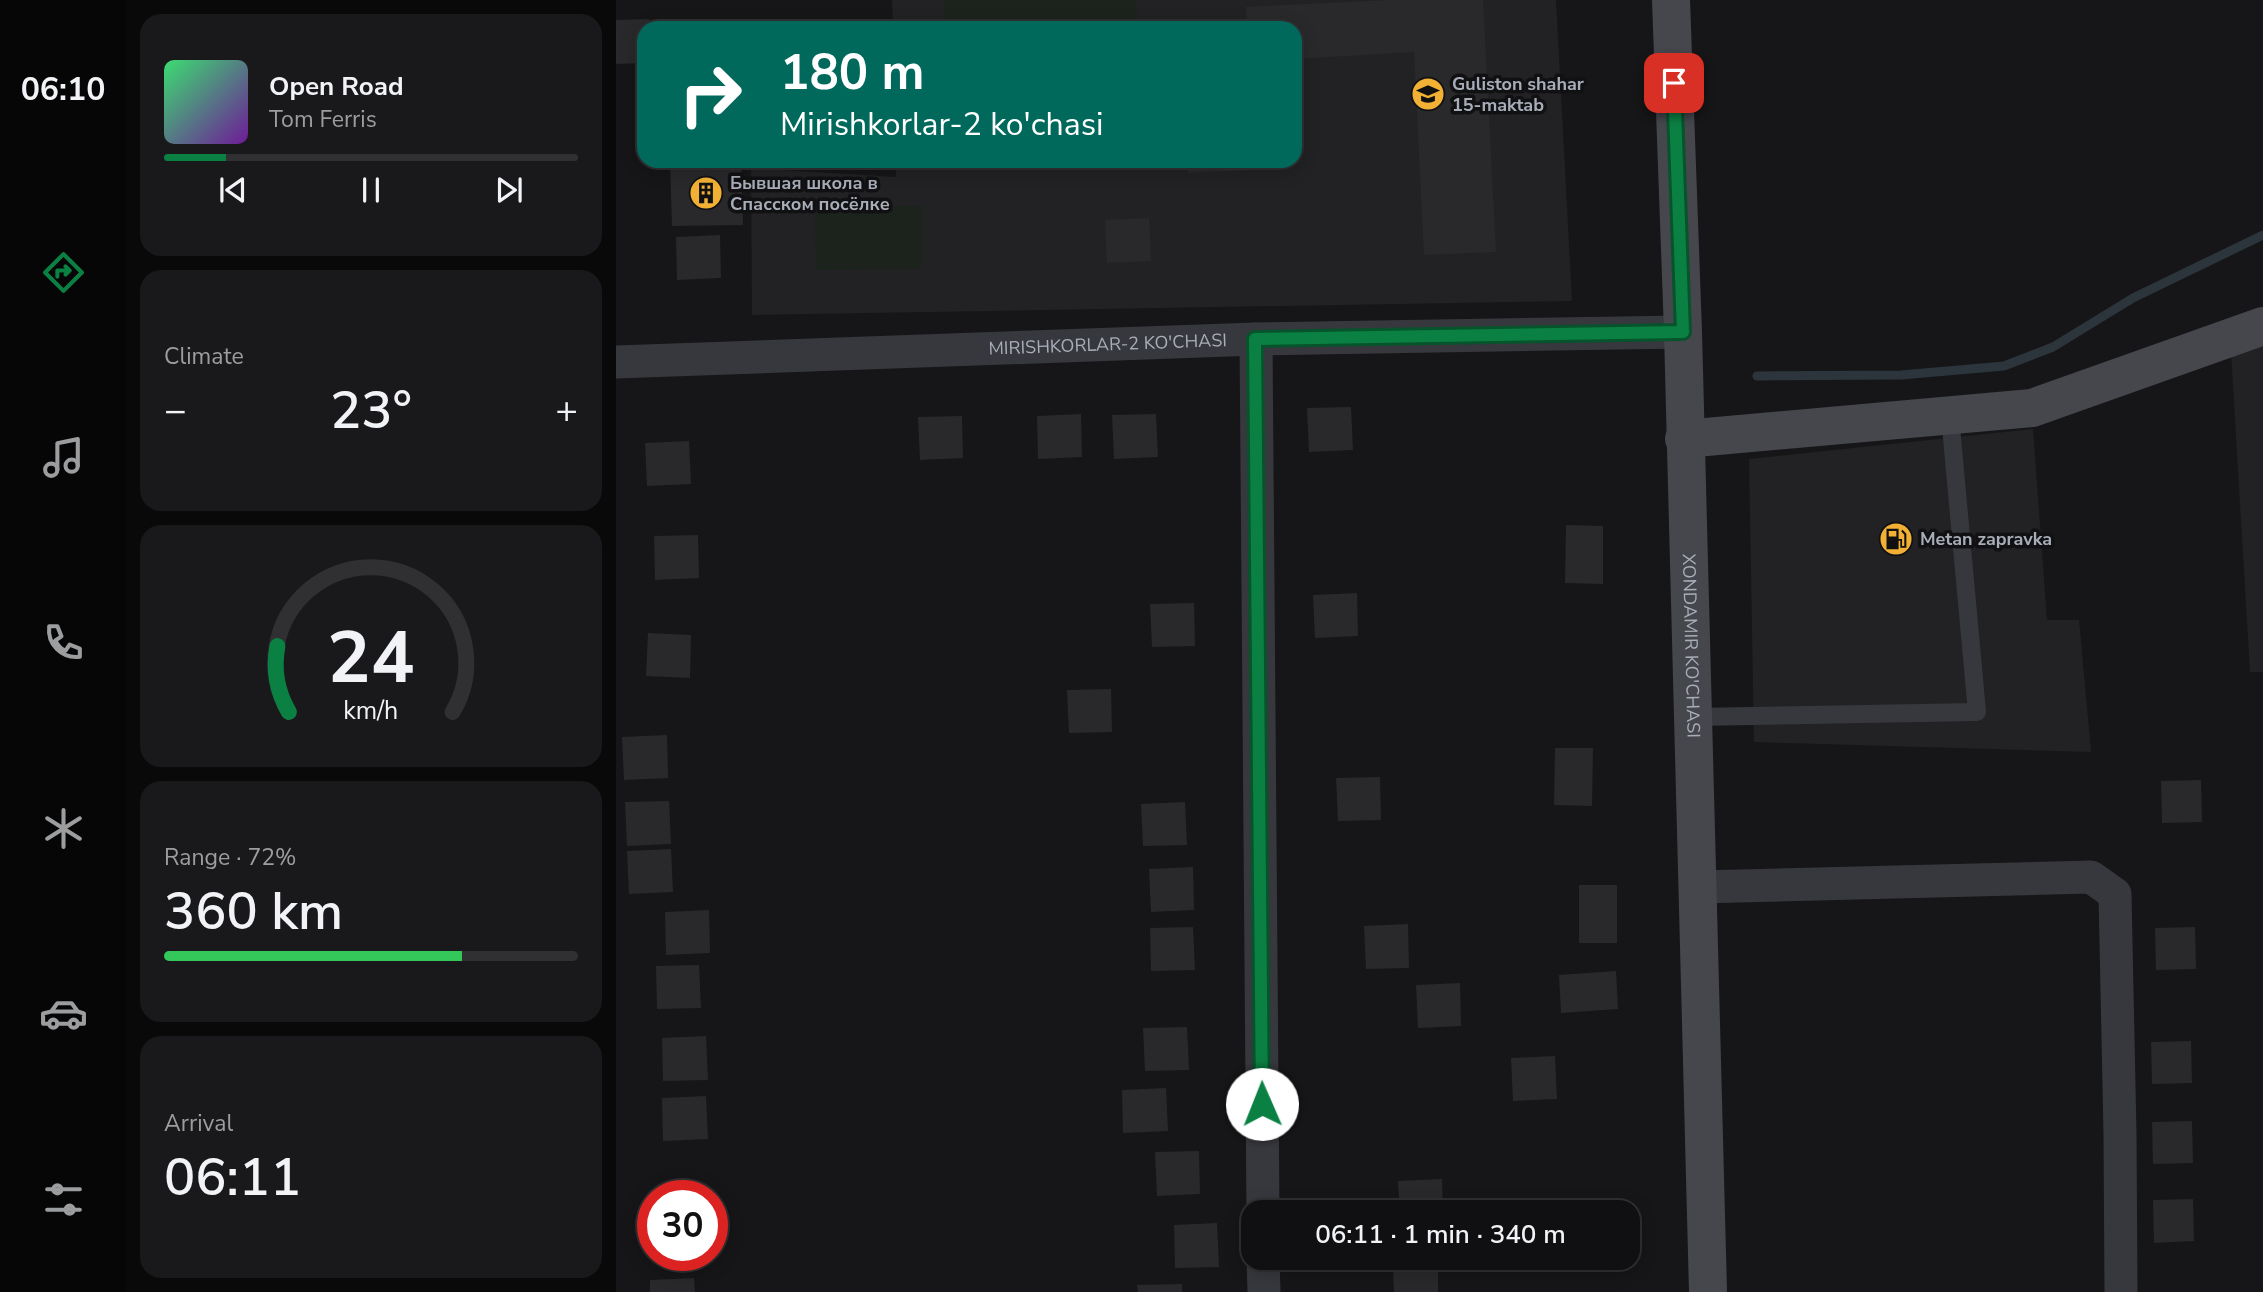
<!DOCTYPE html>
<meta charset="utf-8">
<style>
:root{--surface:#101012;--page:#19191b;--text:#f1f3f6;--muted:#9c9d9f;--line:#303032;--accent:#0b8043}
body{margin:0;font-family:"Nunito Sans",sans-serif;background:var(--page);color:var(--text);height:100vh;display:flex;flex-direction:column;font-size:26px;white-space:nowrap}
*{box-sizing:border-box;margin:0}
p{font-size:23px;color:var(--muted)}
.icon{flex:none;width:38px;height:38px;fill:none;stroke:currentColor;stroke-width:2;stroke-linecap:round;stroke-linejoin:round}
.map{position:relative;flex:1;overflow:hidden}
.panel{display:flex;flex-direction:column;gap:14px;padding:14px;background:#09090a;width:490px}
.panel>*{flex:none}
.banner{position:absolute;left:21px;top:21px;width:665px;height:147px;border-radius:21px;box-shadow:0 4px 18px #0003,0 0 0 2px var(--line);background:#00695c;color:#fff;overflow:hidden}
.speed{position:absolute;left:21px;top:1180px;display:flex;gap:14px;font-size:35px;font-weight:700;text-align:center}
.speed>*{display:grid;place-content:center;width:91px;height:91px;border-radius:50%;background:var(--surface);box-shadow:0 4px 18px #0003,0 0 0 2px var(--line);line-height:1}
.speed .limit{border:10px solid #d22;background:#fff;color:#111}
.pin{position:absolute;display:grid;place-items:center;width:60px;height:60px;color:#fff;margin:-30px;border-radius:14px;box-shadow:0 4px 10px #0006}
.me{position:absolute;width:77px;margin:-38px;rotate:359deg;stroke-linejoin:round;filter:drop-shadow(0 0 5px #0008)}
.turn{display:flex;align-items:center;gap:24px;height:147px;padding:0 28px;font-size:32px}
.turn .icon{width:91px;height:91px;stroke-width:2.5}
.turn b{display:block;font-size:49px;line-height:60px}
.big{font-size:52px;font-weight:600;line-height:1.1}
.panel .widget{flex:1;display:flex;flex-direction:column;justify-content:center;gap:10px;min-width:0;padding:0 24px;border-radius:21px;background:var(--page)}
.panel .dial{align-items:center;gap:0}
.dial svg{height:182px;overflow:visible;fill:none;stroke:var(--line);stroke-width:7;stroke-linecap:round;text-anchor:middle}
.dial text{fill:var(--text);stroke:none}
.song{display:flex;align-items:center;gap:21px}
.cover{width:84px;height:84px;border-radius:10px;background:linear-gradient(135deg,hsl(140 70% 55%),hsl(280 70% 35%))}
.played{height:7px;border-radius:4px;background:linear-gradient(90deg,var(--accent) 15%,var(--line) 15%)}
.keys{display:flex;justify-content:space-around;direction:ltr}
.heat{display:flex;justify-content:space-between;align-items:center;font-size:38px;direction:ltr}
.charge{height:10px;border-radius:5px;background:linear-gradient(90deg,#34c759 72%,var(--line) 0)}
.trip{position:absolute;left:625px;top:1200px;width:399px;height:70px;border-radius:21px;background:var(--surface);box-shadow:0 4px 18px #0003,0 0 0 2px var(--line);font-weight:600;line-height:70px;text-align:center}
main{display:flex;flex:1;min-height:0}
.tab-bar{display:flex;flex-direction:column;width:126px;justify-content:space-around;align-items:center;background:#060607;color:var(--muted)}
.tab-bar .icon{width:49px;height:49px}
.tab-bar .active{color:var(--accent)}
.tab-bar b{font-size:32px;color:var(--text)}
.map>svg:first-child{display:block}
.built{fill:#222225}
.garden{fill:#1c231d}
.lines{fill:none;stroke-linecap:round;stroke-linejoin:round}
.stream{stroke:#2c353c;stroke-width:9}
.building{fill:#29292c}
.lane{stroke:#37383d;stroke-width:18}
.street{stroke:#37383d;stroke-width:33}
.secondary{stroke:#45474d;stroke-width:38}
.route-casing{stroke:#07532c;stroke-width:18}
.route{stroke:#0b8043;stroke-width:12}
.labels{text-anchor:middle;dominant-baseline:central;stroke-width:7;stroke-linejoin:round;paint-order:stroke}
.poi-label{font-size:18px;font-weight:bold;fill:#a8adb8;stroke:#111113;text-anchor:start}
.street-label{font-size:18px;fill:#a8adb8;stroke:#111113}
</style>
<main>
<nav class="tab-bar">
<b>06:10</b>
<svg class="icon active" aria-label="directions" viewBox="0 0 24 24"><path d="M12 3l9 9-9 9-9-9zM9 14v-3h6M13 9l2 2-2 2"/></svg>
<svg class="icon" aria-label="music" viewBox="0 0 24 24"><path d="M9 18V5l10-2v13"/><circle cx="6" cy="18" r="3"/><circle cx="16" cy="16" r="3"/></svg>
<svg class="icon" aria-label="phone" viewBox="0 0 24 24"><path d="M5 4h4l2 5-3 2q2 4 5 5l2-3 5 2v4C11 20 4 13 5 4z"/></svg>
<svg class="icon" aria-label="climate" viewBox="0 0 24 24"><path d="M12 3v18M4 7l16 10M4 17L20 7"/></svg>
<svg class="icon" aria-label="car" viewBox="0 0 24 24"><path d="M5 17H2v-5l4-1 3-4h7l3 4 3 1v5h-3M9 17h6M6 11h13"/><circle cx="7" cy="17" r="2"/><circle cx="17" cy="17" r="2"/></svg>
<svg class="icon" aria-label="filters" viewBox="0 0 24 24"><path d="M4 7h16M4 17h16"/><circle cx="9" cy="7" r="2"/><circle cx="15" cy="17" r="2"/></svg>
</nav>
<section class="panel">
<div class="widget">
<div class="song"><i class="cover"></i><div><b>Open Road</b><p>Tom Ferris</p></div></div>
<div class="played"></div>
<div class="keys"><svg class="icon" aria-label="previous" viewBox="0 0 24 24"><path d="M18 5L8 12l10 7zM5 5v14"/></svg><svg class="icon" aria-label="pause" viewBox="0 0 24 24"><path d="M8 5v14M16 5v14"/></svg><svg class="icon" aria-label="next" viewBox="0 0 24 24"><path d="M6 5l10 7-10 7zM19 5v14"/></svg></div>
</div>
<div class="widget"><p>Climate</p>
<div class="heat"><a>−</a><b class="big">23°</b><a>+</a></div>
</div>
<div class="widget dial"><svg viewBox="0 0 100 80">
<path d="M14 69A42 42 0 1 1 86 69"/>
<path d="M14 69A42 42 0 0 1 9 40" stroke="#0b8043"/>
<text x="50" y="56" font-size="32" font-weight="700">24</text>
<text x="50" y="72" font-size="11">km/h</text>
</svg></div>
<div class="widget"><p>Range · 72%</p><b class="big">360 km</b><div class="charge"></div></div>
<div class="widget"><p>Arrival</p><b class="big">06:11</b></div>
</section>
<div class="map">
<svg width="1647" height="1292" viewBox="0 0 1647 1292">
<rect width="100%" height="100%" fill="#161618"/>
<path class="built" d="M 276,0 L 940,0 L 956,301 L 136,315 L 135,168 L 280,177 L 280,161 L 679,161 L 679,28 L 277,28 Z
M 1647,341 L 1647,672 L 1634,672 L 1615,352 Z
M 1417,429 L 1431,620 L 1463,620 L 1475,752 L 1138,742 L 1133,459 Z"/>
<path class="garden" d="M 328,0 L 520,0 L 521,28 L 329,28 Z
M 305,206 L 305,269 L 200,270 L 199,207 Z"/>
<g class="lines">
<path class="stream" d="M 1141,376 L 1285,375 L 1388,366 L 1437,347 L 1517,298 L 1647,235"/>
</g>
<path class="building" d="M 773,0 L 867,0 L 880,252 L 808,255 L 798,52 L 679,59 L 679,28 L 631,28 L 630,7 Z
M 33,19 L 33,28 L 28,28 L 28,63 L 0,64 L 0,20 Z
M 54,161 L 125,161 L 127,225 L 56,226 Z
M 571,161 L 638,161 L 639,170 L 572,173 Z
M 533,218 L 535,261 L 491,263 L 489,220 Z
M 104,235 L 105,278 L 61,280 L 60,237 Z
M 735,407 L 737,450 L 693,452 L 691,408 Z
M 465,414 L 466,457 L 422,459 L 421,416 Z
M 540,414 L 542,457 L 498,459 L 496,415 Z
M 346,416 L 347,458 L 304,460 L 302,417 Z
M 73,441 L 75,484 L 31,486 L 29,443 Z
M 950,525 L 987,526 L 987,584 L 949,583 Z
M 82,535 L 83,578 L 39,580 L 38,536 Z
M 741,593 L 742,636 L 699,638 L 697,595 Z
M 578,603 L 579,646 L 536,647 L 534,604 Z
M 32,633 L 75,635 L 74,678 L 30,676 Z
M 495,689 L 496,732 L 453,733 L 451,690 Z
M 51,735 L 52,778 L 8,780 L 6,737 Z
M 939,748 L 977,748 L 976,806 L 938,805 Z
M 764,777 L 765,820 L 722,821 L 720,778 Z
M 1585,780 L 1586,822 L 1546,823 L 1545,781 Z
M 53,801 L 55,844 L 11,846 L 9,802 Z
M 569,802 L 571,845 L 527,846 L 525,804 Z
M 55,849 L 57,892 L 13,894 L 11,851 Z
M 577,867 L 578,910 L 535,912 L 533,869 Z
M 963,885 L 1001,885 L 1001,943 L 963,943 Z
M 93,910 L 94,953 L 50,955 L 49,912 Z
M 792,924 L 793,968 L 750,969 L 748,926 Z
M 577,927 L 579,970 L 535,971 L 534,928 Z
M 1579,927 L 1580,969 L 1540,970 L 1539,928 Z
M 83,965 L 85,1008 L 41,1009 L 40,966 Z
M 1000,971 L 1002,1009 L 945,1013 L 943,975 Z
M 844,983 L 845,1026 L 802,1028 L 800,985 Z
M 571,1027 L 573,1070 L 529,1071 L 527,1028 Z
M 90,1036 L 92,1080 L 47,1081 L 46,1038 Z
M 1575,1041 L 1576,1083 L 1536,1084 L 1535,1042 Z
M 939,1056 L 941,1099 L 897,1101 L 895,1058 Z
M 550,1088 L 552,1131 L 507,1133 L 506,1090 Z
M 90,1096 L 92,1139 L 47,1141 L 46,1098 Z
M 1576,1121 L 1577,1163 L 1537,1164 L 1536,1122 Z
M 583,1151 L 584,1194 L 541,1196 L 539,1152 Z
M 826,1179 L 827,1213 L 784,1213 L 782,1181 Z
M 82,1186 L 82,1195 L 38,1195 L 38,1187 Z
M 1577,1199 L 1578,1241 L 1538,1243 L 1537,1200 Z
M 601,1223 L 603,1267 L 559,1268 L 558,1225 Z
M 822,1267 L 822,1292 L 778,1292 L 777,1269 Z
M 78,1278 L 79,1292 L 34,1292 L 34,1280 Z
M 566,1284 L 566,1292 L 522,1292 L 521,1285 Z"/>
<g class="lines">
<path class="lane" d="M 1078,717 L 1361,712 L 1334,416"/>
<g class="street">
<path d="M 640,339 L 647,1213"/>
<path id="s1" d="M 0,362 L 640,339 L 1067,332"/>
<path d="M 1082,887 L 1475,877 L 1499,894 L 1504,1134 L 1505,1292"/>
<path d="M 647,1258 L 648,1292"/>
</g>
<g class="secondary">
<path id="s2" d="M 1055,0 L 1067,332 L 1092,1292"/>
<path d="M 1068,439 L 1416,408 L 1647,326"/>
</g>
</g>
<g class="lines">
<defs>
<path id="route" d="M 646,1104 L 639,339 L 1067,332 L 1058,83"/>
</defs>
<use href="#route" class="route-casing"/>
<use href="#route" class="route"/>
</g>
<defs>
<symbol id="school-disc" viewBox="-11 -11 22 22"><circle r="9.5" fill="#f2b134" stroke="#111113"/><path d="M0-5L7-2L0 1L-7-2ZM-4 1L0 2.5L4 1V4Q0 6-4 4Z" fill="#111"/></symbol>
<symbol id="building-disc" viewBox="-11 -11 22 22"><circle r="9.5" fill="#f2b134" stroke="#111113"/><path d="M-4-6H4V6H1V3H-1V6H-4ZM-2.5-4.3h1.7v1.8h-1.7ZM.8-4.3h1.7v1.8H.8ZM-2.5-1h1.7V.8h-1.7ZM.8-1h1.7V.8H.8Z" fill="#111"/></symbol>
<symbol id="fuel-disc" viewBox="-11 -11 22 22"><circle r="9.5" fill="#f2b134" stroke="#111113"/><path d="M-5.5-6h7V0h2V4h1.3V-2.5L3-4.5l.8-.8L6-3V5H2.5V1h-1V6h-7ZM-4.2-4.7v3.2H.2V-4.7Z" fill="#111"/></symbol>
</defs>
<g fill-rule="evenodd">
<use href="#school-disc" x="793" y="75" width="38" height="38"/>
<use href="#building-disc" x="71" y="174" width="38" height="38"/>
<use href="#fuel-disc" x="1261" y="520" width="38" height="38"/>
</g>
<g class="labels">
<g class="poi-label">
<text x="836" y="84">Guliston shahar<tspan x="836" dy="21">15-maktab</tspan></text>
<text x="114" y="183">Бывшая школа в<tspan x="114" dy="21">Спасском посёлке</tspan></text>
<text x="1304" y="539">Metan zapravka</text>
</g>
<g class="street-label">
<text stroke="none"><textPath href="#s1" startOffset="492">MIRISHKORLAR-2 KO'CHASI</textPath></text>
<text stroke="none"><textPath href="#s2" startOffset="646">XONDAMIR KO'CHASI</textPath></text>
</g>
</g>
</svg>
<div class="speed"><div class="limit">30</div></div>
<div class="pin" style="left:1058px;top:83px;background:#d93025"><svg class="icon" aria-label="arrive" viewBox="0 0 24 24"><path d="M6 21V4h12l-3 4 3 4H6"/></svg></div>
<svg class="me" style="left:646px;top:1104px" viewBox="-20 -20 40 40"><circle r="19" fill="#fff"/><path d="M0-13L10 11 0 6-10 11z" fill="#0b8043"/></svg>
<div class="trip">06:11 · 1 min · 340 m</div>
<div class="banner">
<div class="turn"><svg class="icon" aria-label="right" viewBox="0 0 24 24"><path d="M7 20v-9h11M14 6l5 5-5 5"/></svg><div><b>180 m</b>Mirishkorlar-2 ko'chasi</div></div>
</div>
</div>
</main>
